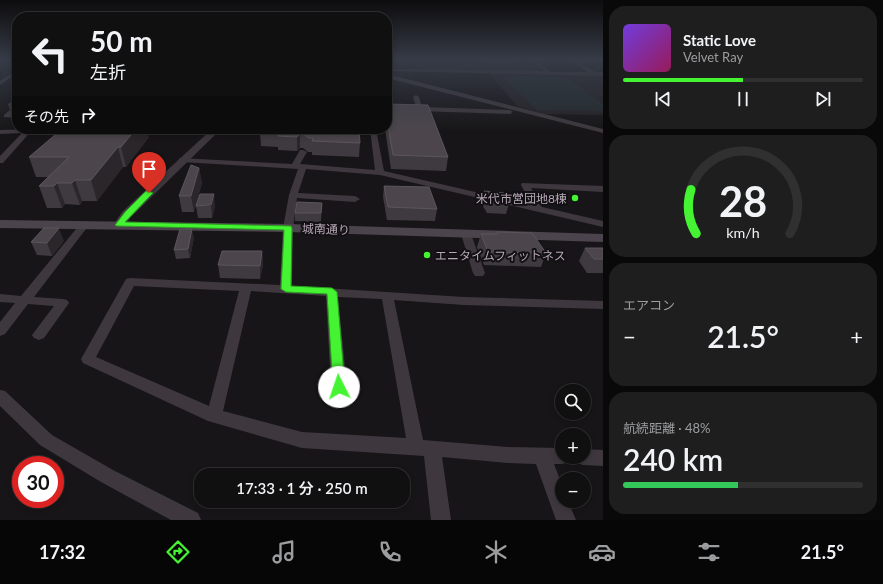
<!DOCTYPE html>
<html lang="ja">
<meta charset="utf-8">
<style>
:root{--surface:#111011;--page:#1e1e1f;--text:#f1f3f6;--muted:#9c9d9f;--line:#303031;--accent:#44f332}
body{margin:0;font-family:Lato,"Noto Sans JP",sans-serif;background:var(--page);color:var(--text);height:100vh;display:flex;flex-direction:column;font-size:15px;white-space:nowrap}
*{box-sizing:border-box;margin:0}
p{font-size:13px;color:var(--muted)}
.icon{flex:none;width:22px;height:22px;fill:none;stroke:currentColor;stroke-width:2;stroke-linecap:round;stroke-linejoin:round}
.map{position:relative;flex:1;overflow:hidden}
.sheet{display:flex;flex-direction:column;gap:6px;padding:6px;background:#090909;width:280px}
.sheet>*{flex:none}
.banner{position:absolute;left:12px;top:12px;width:380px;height:122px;border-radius:16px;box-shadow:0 2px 6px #0003,0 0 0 1px var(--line);background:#111011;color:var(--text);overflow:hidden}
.buttons{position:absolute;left:555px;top:384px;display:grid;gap:8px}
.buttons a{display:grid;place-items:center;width:36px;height:36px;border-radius:50%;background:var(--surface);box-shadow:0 2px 6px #0003,0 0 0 1px var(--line);font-size:20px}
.speed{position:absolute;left:12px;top:456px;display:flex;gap:8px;font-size:20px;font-weight:700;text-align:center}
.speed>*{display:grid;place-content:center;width:52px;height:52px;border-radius:50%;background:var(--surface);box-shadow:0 2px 6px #0003,0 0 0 1px var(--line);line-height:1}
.speed .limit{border:6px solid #d22;background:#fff;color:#111}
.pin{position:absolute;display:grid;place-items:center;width:34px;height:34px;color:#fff;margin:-41px -17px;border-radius:50% 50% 50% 0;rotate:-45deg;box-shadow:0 0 4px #0007}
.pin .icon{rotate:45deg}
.me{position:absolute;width:44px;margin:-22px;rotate:356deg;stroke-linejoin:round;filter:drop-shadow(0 0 3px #0008)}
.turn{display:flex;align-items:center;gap:14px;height:84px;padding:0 12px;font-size:18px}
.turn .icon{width:52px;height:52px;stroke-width:2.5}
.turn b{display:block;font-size:28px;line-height:34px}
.then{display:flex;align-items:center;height:38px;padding:0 12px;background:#0003;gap:8px;font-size:15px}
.big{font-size:30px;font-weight:600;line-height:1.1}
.sheet .card{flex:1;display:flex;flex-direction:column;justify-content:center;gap:6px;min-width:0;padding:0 14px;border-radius:16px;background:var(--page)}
.sheet .dial{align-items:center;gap:0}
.dial svg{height:104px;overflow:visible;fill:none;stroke:var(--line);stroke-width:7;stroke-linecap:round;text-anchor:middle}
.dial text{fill:var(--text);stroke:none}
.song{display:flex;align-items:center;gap:12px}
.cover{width:48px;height:48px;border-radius:6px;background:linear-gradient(135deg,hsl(260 70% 55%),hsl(330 70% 35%))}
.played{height:4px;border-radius:2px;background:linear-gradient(90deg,var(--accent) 50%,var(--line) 50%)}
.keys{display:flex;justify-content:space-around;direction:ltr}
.heat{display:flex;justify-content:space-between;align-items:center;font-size:22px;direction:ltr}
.charge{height:6px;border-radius:3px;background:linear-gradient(90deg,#34c759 48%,var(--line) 0)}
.trip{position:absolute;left:194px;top:468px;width:216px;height:40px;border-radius:16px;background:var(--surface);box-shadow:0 2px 6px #0003,0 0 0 1px var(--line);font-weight:600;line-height:40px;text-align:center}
.tab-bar{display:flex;height:64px;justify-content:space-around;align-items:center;background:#070607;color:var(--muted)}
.tab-bar .icon{width:28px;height:28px}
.tab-bar .selected{color:var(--accent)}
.tab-bar b{font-size:18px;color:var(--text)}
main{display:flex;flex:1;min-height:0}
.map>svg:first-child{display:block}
.built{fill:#242124}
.green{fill:#232a2c}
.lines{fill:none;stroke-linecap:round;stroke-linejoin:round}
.minor{fill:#3e383e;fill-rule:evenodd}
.tertiary{fill:#3e383e;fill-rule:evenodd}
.secondary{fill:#4c444c;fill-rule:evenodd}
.wall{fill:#3f3a3f}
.shaded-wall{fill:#2a262a}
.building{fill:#4c464c;stroke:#5c555d}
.route{fill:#44f332;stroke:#2c9e20}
.poi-dot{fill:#44f332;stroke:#121012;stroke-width:1.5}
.labels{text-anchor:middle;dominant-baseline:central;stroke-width:4;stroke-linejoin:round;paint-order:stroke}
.poi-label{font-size:12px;fill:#b6a7b7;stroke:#121012;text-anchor:end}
.street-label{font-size:12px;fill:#b6a7b7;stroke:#121012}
</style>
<main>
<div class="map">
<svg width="603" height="520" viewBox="0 0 603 520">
<rect width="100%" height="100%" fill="#171517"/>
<path class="built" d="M 387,59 L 526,59 L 544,72 L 417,70 L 413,63 L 387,64 Z
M 488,72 L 603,75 L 603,115 L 544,114 L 517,106 Z"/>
<path class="green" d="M 481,59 L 514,59 L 520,65 C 511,72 489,68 481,59 Z
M 503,76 L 566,77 L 603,104 L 603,111 L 537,110 Z"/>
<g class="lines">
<path class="minor" d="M 528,59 L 533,59 L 551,72 L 588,72 L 571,61 L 571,59 L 603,60 L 603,62 L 578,62 L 595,72 L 603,72 L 603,76 L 387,71 L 387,69 L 545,71 Z
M 17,70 L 17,73 L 0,85 L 0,81 Z
M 387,74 L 603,129 L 603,133 L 387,78 Z
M 416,95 L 419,97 L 422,107 L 510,110 L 513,112 L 510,114 L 387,110 L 387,106 L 416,107 L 413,97 Z
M 17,98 L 17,103 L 13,105 L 16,111 L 13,114 L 17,114 L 17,118 L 4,117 L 4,115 L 10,110 L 8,104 Z
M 33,129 L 3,163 L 0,163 L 0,156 L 22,133 L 0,134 L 0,130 Z
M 370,129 L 376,129 L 384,171 L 532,205 L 521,185 L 522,183 L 603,186 L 603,192 L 531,188 L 542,207 L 603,221 L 603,227 L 380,175 L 306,169 L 298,193 L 355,196 L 360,199 L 355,202 L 297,198 L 293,228 L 292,286 L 464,297 L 603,301 L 603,309 L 464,305 L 394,300 L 423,440 L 508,447 L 562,448 L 562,457 L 570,457 L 568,462 L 562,464 L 554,464 L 562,485 L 562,501 L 568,501 L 576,520 L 556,520 L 536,464 L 508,463 L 442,457 L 451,520 L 431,520 L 424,456 L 302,448 L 208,421 L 83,363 L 81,359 L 126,279 L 130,278 L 280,285 L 283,228 L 289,195 L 298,169 L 182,162 L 179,162 L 179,158 L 292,164 L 300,150 L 303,150 L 307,152 L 300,164 L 375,170 ZM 134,286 L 239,291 L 209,406 L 96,357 ZM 251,291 L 326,296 L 331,387 L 334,391 L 339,393 L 344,391 L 347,387 L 338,297 L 382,299 L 406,438 L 302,432 L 223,411 Z
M 84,222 L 89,225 L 34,297 L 63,299 L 67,300 L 69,303 L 44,338 L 39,340 L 34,338 L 32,335 L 54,306 L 28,304 L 5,334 L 0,336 L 0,322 L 15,303 L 0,302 L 0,294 L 21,296 L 81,223 Z
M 466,231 L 471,234 L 485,273 L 483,276 L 475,276 L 473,273 L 461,234 Z
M 0,390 L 5,391 L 52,435 L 113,470 L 198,513 L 201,520 L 171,520 L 101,482 L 40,445 L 0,406 Z
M 584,449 L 603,450 L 603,466 L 583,465 L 577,463 L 574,457 L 584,457 Z"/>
<path class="tertiary" d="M 212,129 L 221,129 L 131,217 L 123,228 L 115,228 L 113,225 L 123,211 Z"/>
<path class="secondary" d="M 0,220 L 288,224 L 603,234 L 603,242 L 288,232 L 0,228 Z"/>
</g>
<path class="wall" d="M 387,104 L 448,157 L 446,171 L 391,169 L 385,129 L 387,129 Z
M 262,129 L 360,143 L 359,157 L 312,155 L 312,152 L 308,152 L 303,148 L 300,148 L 297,151 L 278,150 L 278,147 L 261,146 L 260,133 Z
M 149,137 L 126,167 L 123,167 L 97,201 L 82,201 L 80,205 L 65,204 L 62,208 L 47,208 L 39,186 L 48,177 L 36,177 L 29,157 Z
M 199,168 L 202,183 L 194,212 L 182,212 L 179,196 Z
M 384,186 L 437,209 L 435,221 L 387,220 L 383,197 Z
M 484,191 L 510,201 L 506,214 L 487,213 L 481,203 Z
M 322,203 L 321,222 L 295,221 L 295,213 Z
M 196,206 L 215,206 L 212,218 L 198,218 Z
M 497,232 L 546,253 L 541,267 L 484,265 L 477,247 L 481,234 L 496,234 Z
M 194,237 L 190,258 L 176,259 L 174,250 Z
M 64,241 L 52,256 L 37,255 L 31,242 Z
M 585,248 L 603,248 L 603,273 L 587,273 L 579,261 Z
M 262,251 L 263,265 L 260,279 L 220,278 L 218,265 Z"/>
<path class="shaded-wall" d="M 136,129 L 147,129 L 149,137 L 126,167 L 121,147 Z
M 300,134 L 300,148 L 297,151 L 297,137 Z
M 118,147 L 123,167 L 97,201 L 91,180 Z
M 199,168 L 202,183 L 194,212 L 191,196 Z
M 75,180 L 82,201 L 80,205 L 72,183 Z
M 57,183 L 65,204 L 62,208 L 54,186 Z
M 214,194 L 215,206 L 212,218 L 211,205 Z
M 59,228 L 64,241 L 52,256 L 47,243 Z
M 192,229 L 194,237 L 190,258 L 188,249 Z
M 262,251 L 263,265 L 260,279 L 260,266 Z"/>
<path class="building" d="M 387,104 L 428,105 L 448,157 L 393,155 L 387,120 L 387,117 L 389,117 L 387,108 Z
M 62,129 L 136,129 L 121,147 L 118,147 L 91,180 L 75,180 L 72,183 L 57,183 L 54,186 L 39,186 L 69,157 L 29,157 Z
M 262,129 L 359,129 L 360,143 L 312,141 L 313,138 L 309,138 L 303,134 L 300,134 L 297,137 L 278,136 L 279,133 L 260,133 Z
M 191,165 L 199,168 L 191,196 L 179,196 Z
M 384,186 L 429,187 L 437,209 L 388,207 Z
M 484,191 L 505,193 L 510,201 L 491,201 Z
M 200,194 L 214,194 L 211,205 L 196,206 Z
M 297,202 L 322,203 L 321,213 L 295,213 Z
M 44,228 L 59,228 L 47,243 L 31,242 Z
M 180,229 L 192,229 L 188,249 L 174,250 Z
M 497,232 L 532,233 L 546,253 L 488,252 L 481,234 L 498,234 Z
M 585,248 L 603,248 L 603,259 L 594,259 Z
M 222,251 L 262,251 L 260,266 L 218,265 Z"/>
<linearGradient id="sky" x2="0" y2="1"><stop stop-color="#0d0c0d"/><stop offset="0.45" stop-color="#363b47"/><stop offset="1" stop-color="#363b47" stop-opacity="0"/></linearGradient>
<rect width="603" height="132" fill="url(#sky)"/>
<path class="route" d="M 146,191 L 149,191 L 153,193 L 125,222 L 291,226 L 292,228 L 291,286 L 332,288 L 337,292 L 345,387 L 343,390 L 339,392 L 335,390 L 333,387 L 327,294 L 286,292 L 281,289 L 284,230 L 117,226 L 115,225 L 125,212 Z"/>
<g class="poi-dot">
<circle cx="575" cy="198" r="4"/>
<circle cx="427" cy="255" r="4"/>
</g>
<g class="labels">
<g class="poi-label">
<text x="567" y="198">米代市営団地8棟</text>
<text x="435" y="255" text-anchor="start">エニタイムフィットネス</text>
</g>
<g class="street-label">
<text transform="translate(326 229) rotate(2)">城南通り</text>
</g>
</g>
</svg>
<div class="buttons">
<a><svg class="icon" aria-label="search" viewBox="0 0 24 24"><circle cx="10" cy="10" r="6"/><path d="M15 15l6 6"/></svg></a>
<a>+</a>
<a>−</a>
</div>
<div class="speed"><div class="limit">30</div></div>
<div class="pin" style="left:149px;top:193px;background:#d93025"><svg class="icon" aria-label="arrive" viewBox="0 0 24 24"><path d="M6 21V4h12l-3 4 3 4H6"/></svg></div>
<svg class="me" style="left:339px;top:387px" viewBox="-20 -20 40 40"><circle r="19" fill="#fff"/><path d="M0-13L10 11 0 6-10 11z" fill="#44f332"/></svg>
<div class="trip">17:33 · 1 分 · 250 m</div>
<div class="banner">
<div class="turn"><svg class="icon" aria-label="left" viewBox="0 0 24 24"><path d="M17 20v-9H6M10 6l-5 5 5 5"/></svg><div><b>50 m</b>左折</div></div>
<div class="then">その先<svg class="icon" aria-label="right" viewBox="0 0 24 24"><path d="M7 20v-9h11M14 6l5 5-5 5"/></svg></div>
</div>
</div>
<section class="sheet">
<div class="card">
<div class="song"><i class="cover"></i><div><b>Static Love</b><p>Velvet Ray</p></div></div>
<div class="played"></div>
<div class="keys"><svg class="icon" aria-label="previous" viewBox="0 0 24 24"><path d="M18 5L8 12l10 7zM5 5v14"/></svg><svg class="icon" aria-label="pause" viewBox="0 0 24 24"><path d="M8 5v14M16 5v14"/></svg><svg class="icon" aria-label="next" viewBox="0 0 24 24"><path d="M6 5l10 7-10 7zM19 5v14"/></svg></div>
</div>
<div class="card dial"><svg viewBox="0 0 100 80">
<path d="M14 69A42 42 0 1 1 86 69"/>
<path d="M14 69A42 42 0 0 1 10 35" stroke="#44f332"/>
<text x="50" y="56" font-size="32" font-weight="700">28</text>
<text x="50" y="72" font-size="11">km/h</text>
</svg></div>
<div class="card"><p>エアコン</p>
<div class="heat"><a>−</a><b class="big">21.5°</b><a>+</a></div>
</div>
<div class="card"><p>航続距離 · 48%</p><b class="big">240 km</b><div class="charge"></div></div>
</section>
</main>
<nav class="tab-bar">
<b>17:32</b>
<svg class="icon selected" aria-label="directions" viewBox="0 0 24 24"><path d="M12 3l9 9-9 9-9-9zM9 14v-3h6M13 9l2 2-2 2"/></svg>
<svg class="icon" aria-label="music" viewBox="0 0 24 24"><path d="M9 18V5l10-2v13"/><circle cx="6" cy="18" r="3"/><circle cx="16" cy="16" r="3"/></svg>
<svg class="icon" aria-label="phone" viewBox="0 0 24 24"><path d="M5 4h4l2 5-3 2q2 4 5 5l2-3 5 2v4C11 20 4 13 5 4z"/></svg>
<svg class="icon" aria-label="climate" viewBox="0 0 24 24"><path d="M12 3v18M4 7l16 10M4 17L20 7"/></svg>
<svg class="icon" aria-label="car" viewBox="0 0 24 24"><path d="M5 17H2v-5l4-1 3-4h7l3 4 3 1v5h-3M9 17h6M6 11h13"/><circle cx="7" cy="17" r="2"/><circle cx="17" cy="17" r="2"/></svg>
<svg class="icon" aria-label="filters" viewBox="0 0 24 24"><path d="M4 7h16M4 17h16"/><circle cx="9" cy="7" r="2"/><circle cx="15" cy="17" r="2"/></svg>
<b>21.5°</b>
</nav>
